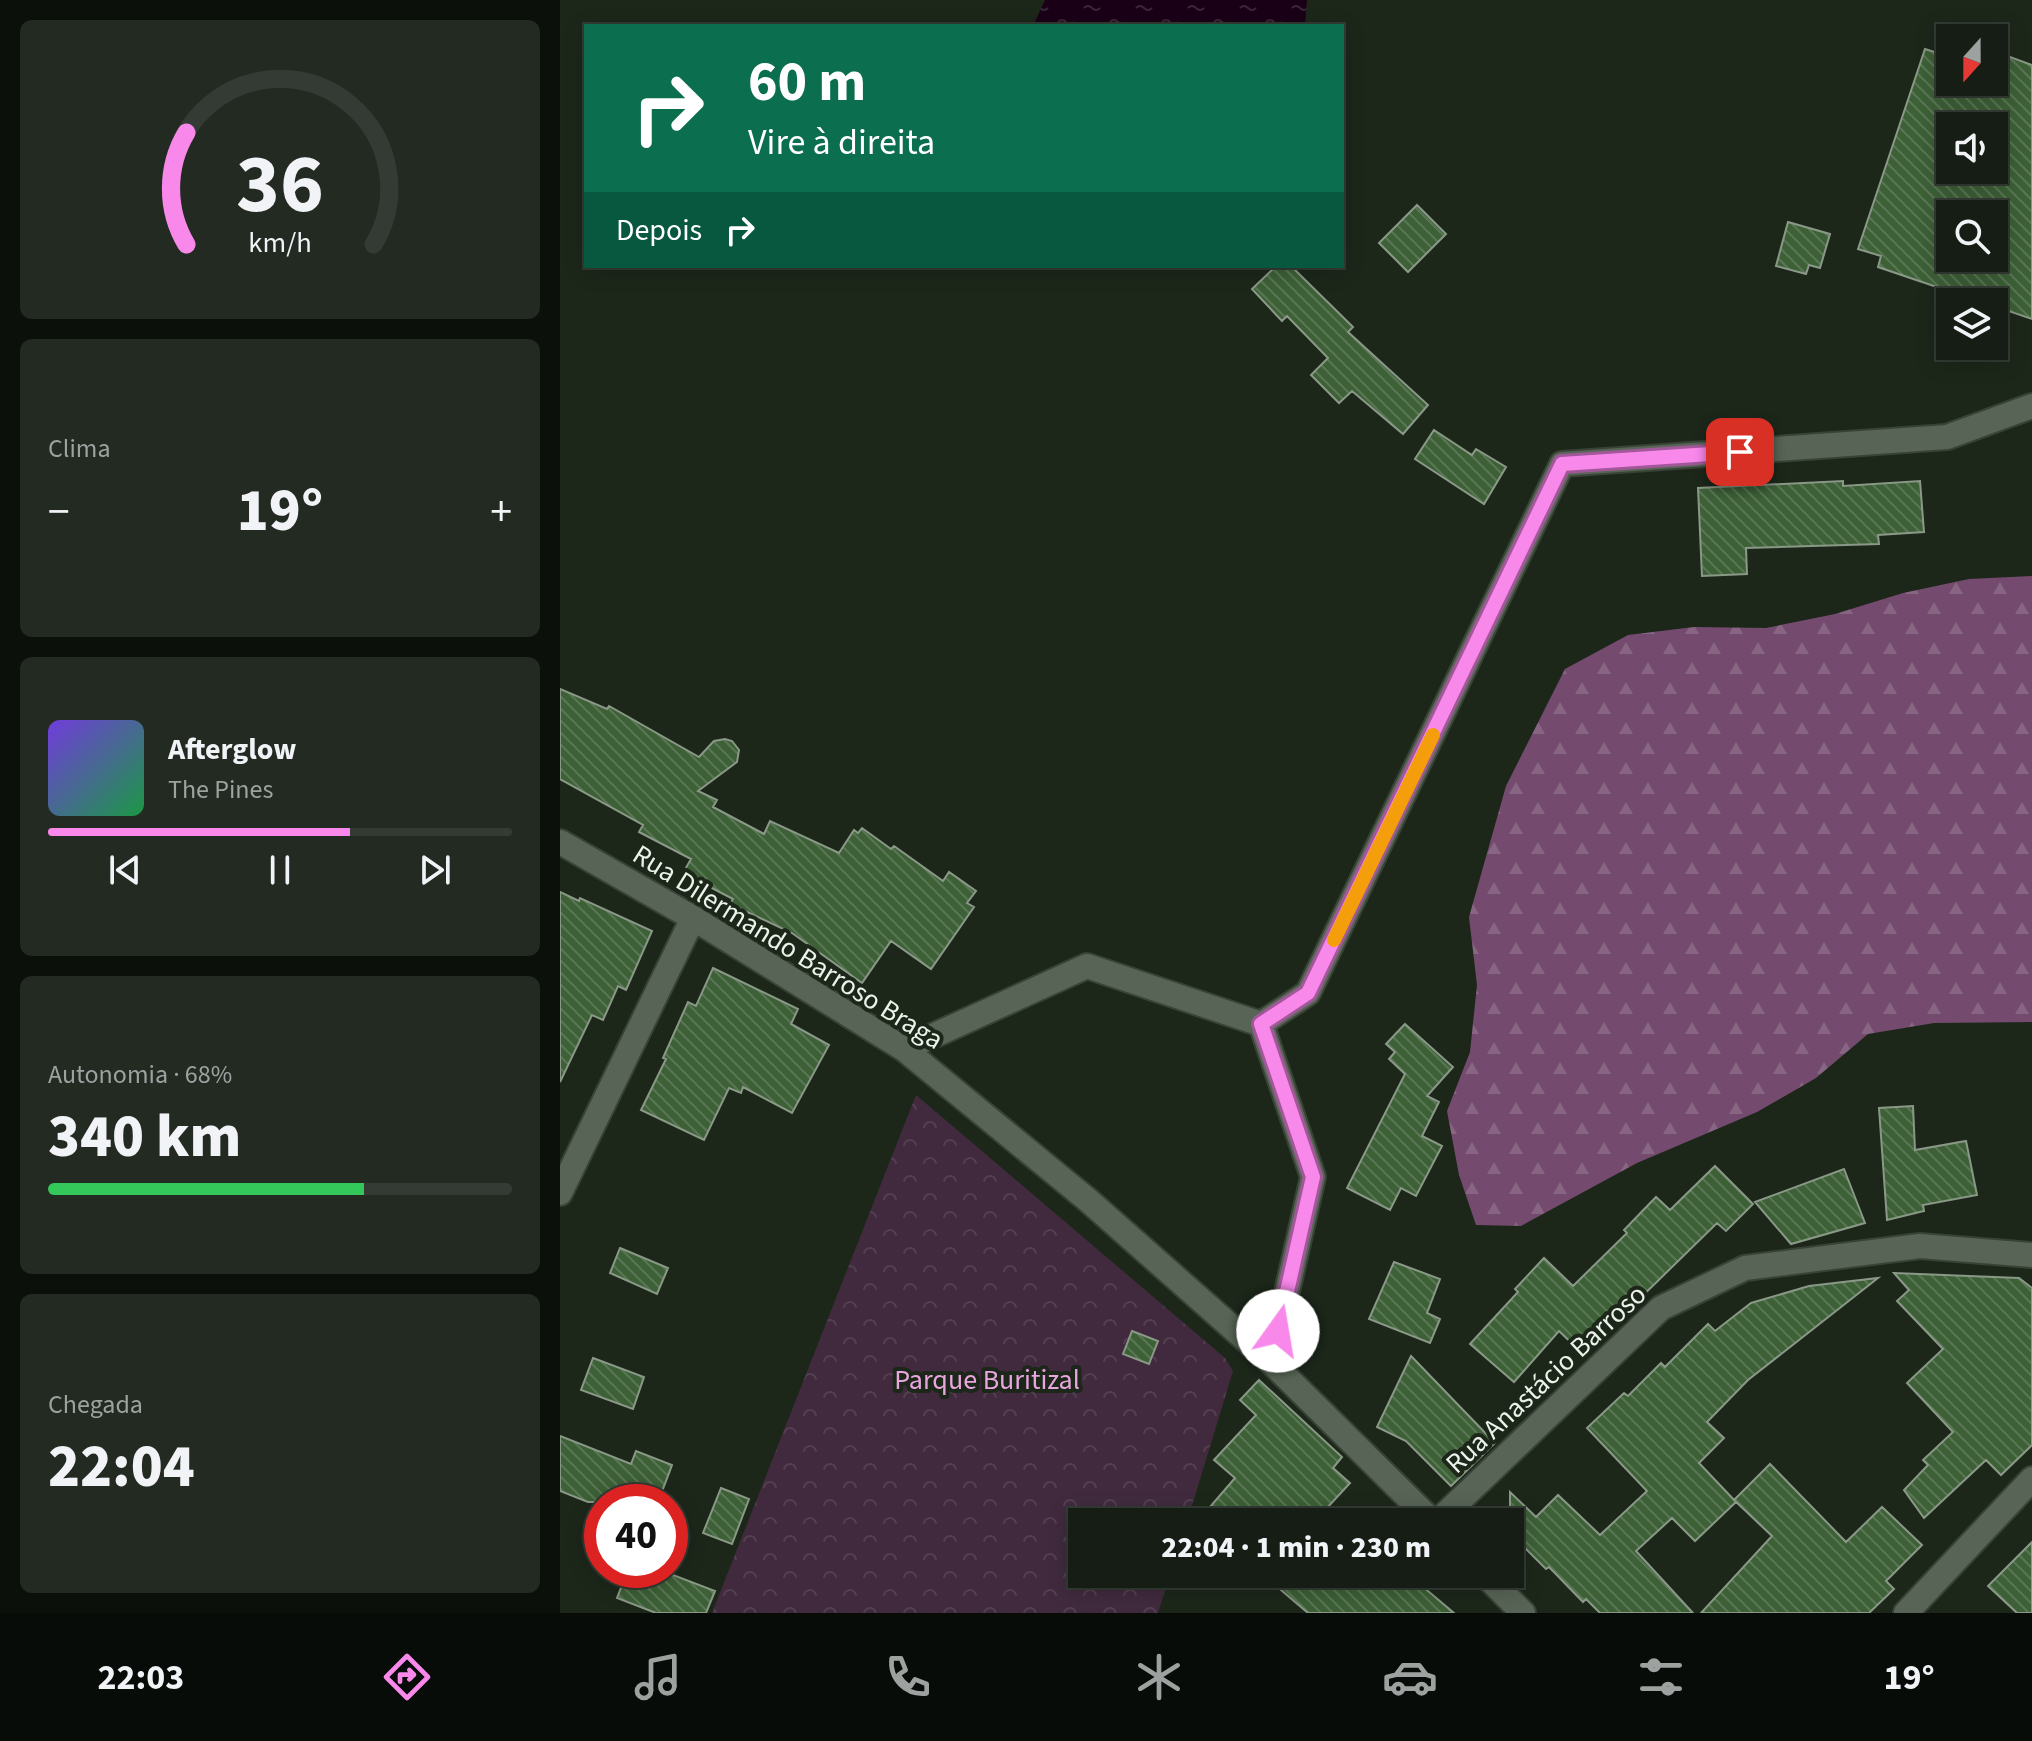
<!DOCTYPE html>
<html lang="pt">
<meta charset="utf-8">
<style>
:root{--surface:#151d14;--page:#222a22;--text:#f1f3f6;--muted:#9da2a0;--line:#343b34;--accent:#f888ea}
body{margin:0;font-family:"Source Sans 3",sans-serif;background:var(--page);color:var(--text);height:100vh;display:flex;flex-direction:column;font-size:30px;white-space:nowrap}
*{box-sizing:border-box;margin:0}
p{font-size:26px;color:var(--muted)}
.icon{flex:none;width:44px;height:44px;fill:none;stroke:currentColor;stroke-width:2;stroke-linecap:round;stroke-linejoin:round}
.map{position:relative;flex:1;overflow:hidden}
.drawer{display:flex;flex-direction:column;gap:20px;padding:20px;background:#0c100b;width:560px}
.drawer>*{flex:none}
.top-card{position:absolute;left:24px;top:24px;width:760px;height:244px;border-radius:0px;box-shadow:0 4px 20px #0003,0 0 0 2px var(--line);background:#0b6e4f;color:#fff;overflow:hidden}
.needle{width:52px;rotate:201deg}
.buttons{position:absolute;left:1376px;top:24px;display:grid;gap:16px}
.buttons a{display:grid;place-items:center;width:72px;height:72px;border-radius:0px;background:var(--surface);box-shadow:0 4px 20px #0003,0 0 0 2px var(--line);font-size:40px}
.speed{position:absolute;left:24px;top:1484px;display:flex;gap:16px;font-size:40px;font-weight:700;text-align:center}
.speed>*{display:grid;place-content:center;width:104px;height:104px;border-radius:50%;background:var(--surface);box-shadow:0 4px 20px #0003,0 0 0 2px var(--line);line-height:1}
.speed .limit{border:12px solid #d22;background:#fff;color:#111}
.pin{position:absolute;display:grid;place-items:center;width:68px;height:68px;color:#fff;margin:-34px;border-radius:16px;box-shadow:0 4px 12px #0006}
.me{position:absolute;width:88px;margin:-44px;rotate:13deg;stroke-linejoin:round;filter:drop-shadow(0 0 6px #0008)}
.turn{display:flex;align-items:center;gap:28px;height:168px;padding:0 32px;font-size:36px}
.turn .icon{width:104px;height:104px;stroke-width:2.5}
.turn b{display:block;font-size:56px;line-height:68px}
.then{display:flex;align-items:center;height:76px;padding:0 32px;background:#0003;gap:16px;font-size:30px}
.big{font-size:60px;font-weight:800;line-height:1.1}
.drawer .tile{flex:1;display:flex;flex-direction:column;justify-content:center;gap:12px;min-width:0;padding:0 28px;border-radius:12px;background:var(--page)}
.drawer .dial{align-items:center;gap:0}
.dial svg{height:208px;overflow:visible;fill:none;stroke:var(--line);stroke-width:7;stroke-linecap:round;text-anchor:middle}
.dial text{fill:var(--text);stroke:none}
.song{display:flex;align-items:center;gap:24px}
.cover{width:96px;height:96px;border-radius:12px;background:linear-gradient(135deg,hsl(260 70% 55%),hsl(140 70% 35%))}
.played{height:8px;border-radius:4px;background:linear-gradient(90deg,var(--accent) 65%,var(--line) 65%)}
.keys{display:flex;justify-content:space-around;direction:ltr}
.heat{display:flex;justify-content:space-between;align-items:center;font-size:44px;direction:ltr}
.charge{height:12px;border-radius:6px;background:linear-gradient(90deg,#34c759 68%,var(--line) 0)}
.trip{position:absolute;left:508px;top:1508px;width:456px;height:80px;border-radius:0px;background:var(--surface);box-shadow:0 4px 20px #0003,0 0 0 2px var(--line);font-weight:800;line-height:80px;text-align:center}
.tabs{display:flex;height:128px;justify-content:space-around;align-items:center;background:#080c08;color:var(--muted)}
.tabs .icon{width:56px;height:56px}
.tabs .current{color:var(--accent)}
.tabs b{font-size:36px;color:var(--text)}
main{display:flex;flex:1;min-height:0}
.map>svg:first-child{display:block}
.forest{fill:url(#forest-firs)}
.park{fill:url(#park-crowns)}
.water{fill:url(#water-ripples)}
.building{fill:url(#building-back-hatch);stroke:#8a9887;stroke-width:2;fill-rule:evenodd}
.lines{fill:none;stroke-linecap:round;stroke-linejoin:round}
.minor-casing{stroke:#384237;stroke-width:28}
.minor{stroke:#586556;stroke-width:24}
.route-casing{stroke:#a15898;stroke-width:20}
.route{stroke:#f888ea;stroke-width:14}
.slow{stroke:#f59e0b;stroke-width:14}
.labels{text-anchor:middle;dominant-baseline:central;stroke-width:8;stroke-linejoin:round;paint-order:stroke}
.street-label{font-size:28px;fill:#ebf3ea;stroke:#1c271a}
.park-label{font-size:28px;fill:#e8a6de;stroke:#1c271a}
</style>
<main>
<section class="drawer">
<div class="tile dial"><svg viewBox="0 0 100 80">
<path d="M14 69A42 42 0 1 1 86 69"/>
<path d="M14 69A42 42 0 0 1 14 26" stroke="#f888ea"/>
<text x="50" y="56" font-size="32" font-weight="700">36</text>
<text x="50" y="72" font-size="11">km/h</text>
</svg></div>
<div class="tile"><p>Clima</p>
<div class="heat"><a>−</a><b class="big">19°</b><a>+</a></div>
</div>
<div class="tile">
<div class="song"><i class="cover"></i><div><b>Afterglow</b><p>The Pines</p></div></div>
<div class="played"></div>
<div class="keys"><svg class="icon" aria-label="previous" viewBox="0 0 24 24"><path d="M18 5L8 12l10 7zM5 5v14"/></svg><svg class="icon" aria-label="pause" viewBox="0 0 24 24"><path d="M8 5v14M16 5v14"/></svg><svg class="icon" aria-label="next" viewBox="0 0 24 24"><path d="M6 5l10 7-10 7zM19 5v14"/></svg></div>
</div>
<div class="tile"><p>Autonomia · 68%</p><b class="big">340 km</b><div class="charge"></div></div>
<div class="tile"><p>Chegada</p><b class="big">22:04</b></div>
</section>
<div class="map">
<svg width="1472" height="1613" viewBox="0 0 1472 1613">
<defs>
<pattern id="forest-firs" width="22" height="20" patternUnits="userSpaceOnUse" patternTransform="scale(2)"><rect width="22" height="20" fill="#744b6e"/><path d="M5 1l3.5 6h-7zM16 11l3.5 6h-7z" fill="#886583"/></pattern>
<pattern id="park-crowns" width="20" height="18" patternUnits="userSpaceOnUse" patternTransform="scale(2)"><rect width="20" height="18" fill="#412a3e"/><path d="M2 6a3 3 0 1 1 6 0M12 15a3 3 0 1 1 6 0" fill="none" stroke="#533f51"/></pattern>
<pattern id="water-ripples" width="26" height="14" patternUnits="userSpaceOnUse" patternTransform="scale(2)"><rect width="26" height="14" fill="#1a0017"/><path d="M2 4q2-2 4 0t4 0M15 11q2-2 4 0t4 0" fill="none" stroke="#3b2639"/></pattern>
<pattern id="building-back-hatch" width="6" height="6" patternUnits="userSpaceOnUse" patternTransform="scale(2)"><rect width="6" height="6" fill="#3d6037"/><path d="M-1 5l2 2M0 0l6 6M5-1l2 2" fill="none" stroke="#597754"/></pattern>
</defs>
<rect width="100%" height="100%" fill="#1c271a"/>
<path class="forest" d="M 1472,576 L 1472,1022 L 1374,1023 L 1308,1034 L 1256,1078 L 1197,1112 L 1077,1163 L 961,1226 L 916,1225 L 899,1175 L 887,1111 L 910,1052 L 917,985 L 909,917 L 946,786 L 1005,669 L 1068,635 L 1134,627 L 1206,628 L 1275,614 L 1343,593 L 1409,579 Z"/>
<path class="park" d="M 356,1095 L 665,1358 L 673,1371 L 627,1522 L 522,1522 L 522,1574 L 610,1574 L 598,1613 L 152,1613 Z"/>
<path class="water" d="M 485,0 L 747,0 L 745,26 L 473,26 Z"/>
<path class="building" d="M 1365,49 L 1390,57 L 1390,82 L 1434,82 L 1434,72 L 1442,54 L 1472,65 L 1472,319 L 1434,306 L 1434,302 L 1421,302 L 1318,267 L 1321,256 L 1298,249 ZM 1390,126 L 1434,126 L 1434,170 L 1390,170 ZM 1390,214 L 1434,214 L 1434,258 L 1390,258 Z
M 857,205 L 886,234 L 848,272 L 819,243 Z
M 1228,222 L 1270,234 L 1260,268 L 1249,265 L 1246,274 L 1216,266 Z
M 716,266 L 731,266 L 793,327 L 788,332 L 868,405 L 843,434 L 792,391 L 779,403 L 751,375 L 768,358 L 727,316 L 722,321 L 692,289 Z
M 874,430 L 912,455 L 916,449 L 946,467 L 924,504 L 855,459 Z
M 1283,481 L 1283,486 L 1360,481 L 1364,532 L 1318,535 L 1319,544 L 1186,548 L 1187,574 L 1142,576 L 1138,488 Z
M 0,689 L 47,709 L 49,706 L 139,757 L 154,741 L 165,739 L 172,741 L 179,750 L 177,762 L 138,791 L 157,800 L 153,807 L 204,834 L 210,821 L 279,853 L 294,830 L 298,833 L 302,828 L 331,849 L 334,846 L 383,881 L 389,872 L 416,891 L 407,903 L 414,907 L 371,969 L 331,941 L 302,983 L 232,933 L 170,904 L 173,899 L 123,873 L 131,859 L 79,832 L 83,825 L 0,779 Z
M 0,892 L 19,901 L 20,898 L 92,931 L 66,990 L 58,986 L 43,1020 L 32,1015 L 0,1082 Z
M 153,968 L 238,1009 L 231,1024 L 269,1045 L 232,1113 L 183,1087 L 181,1093 L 169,1088 L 144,1140 L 81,1110 L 106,1059 L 103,1058 L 128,1002 L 136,1006 Z
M 845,1024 L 893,1067 L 867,1096 L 879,1102 L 862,1136 L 882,1146 L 856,1196 L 841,1188 L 830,1210 L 787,1188 L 845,1074 L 829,1059 L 835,1052 L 826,1044 Z
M 1353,1106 L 1355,1150 L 1406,1141 L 1417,1195 L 1363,1205 L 1364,1211 L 1327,1220 L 1319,1108 Z
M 1155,1166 L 1193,1204 L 1166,1231 L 1157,1223 L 1023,1354 L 999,1331 L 954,1382 L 910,1344 L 958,1292 L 955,1289 L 984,1258 L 1013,1286 L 1067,1233 L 1064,1230 L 1096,1197 L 1110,1210 Z
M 1284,1169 L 1305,1223 L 1231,1244 L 1195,1202 Z
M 60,1248 L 108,1268 L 97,1294 L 50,1273 Z
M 834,1262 L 880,1279 L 867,1313 L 880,1319 L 870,1343 L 809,1319 Z
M 1334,1273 L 1459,1278 L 1472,1288 L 1472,1445 L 1441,1475 L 1426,1460 L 1364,1518 L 1344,1490 L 1368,1465 L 1363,1460 L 1393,1432 L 1347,1383 L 1383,1349 L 1337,1301 L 1349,1290 Z
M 1318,1278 L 1188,1380 L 1147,1422 L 1164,1438 L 1139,1463 L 1176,1502 L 1135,1541 L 1112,1518 L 1076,1551 L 1133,1613 L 1040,1613 L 1026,1599 L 1023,1602 L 989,1567 L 986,1569 L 950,1533 L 950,1492 L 976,1517 L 998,1495 L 1040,1535 L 1087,1491 L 1027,1428 L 1064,1393 L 1068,1396 L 1101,1363 L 1105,1367 L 1148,1324 L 1155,1331 L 1191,1303 L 1249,1286 Z
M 572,1331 L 598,1341 L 589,1364 L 563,1354 Z
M 851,1356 L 935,1443 L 891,1486 L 846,1441 L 817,1427 Z
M 33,1358 L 84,1377 L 73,1409 L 21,1390 Z
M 699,1380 L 782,1457 L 773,1468 L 790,1483 L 754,1522 L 637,1522 L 675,1478 L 654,1460 L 696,1415 L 680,1400 Z
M 0,1436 L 71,1464 L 76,1451 L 112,1465 L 98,1502 L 28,1502 L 0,1491 Z
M 1210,1464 L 1286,1542 L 1322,1507 L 1362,1545 L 1326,1581 L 1334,1589 L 1309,1613 L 1141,1613 L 1212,1536 L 1174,1500 Z
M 161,1488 L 189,1499 L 172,1544 L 143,1533 Z
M 1472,1542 L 1472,1613 L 1457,1613 L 1428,1586 Z
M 68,1570 L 100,1570 L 155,1591 L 146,1613 L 96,1613 L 57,1598 Z
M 702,1574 L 873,1574 L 862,1586 L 894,1613 L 748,1613 Z"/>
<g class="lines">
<defs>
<path id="minor" d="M 0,842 L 133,918 L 344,1049 L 529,1201 L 711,1362 L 873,1522
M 701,1024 L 748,993 L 1002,464 L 1387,437 L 1472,406
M 344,1049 L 527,966 L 701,1024 L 753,1177 L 711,1362
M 0,1193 L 133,918
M 877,1522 L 1101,1308 L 1185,1268 L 1360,1246 L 1472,1255
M 924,1574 L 963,1613
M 1346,1613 L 1472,1479"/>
</defs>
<use href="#minor" class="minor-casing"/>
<use href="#minor" class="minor"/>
</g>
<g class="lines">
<defs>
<path id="route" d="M 718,1331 L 753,1177 L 701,1024 L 748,993 L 1002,464 L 1180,452"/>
</defs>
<use href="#route" class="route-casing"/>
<use href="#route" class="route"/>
<path class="slow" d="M 774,940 L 873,735"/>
</g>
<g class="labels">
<g class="street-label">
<text transform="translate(228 947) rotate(32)">Rua Dilermando Barroso Braga</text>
<text transform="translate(986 1379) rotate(-43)">Rua Anastácio Barroso</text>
</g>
<g class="park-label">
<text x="427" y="1380">Parque Buritizal</text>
</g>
</g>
</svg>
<div class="buttons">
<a><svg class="needle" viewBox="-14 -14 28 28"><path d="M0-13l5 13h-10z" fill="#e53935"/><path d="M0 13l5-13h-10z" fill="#9da2a0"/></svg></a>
<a><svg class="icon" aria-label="sound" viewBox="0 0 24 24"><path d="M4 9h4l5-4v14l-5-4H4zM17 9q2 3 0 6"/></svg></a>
<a><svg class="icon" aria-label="search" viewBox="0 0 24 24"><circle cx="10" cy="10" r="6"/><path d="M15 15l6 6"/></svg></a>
<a><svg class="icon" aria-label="layers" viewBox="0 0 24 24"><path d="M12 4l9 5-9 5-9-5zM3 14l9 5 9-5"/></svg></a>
</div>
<div class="speed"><div class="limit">40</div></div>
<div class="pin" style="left:1180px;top:452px;background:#d93025"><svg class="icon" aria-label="arrive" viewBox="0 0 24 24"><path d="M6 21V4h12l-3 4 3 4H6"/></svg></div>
<svg class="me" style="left:718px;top:1331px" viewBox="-20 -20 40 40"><circle r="19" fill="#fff"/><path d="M0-13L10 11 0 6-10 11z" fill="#f888ea"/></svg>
<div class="trip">22:04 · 1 min · 230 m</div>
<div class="top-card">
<div class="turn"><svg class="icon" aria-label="right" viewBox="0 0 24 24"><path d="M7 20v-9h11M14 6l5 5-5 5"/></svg><div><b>60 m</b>Vire à direita</div></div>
<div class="then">Depois<svg class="icon" aria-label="right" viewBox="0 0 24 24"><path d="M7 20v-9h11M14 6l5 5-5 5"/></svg></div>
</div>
</div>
</main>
<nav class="tabs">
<b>22:03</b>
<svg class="icon current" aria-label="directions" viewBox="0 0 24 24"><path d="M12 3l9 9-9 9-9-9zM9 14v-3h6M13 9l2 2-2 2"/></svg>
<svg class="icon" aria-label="music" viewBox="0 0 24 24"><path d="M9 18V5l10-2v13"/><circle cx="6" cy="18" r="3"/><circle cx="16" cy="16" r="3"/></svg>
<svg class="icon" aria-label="phone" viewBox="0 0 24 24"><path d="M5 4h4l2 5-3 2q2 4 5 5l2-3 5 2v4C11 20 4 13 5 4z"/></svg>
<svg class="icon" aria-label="climate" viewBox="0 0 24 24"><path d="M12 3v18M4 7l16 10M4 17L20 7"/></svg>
<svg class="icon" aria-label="car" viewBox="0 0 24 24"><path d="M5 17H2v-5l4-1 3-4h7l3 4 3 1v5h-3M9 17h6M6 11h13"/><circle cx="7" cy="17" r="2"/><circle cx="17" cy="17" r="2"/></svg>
<svg class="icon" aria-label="filters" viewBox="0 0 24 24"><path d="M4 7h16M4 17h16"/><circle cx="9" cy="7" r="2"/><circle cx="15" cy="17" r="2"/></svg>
<b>19°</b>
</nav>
